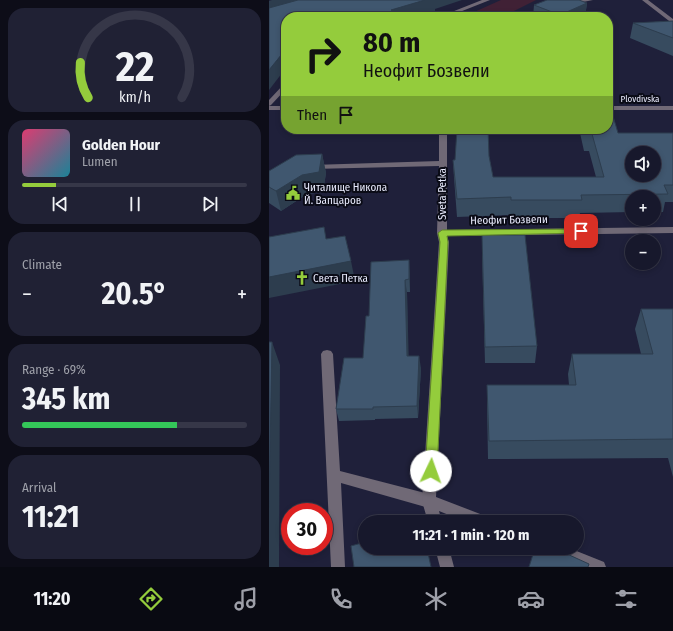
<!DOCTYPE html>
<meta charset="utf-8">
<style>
:root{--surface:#17182c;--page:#202134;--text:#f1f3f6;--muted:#9ea0a9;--line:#363748;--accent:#94cc3c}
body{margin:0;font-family:"Fira Sans Condensed",sans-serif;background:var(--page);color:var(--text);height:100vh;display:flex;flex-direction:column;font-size:15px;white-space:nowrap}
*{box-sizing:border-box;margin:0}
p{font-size:13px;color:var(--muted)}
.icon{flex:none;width:22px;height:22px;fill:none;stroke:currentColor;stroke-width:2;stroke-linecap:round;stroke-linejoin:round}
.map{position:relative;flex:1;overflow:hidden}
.panel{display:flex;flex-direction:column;gap:8px;padding:8px;background:#0d0d18;width:269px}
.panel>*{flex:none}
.guide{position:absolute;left:12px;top:12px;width:332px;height:122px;border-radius:16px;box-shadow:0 2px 6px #0003,0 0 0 1px var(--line);background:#94cc3c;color:#111;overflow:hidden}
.tools{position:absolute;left:356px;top:146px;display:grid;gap:8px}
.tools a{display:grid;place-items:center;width:36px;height:36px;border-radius:50%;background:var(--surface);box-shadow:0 2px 6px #0003,0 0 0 1px var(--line);font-size:20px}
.speed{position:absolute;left:12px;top:503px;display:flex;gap:8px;font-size:20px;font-weight:700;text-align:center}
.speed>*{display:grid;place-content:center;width:52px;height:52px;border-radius:50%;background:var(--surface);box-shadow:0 2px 6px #0003,0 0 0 1px var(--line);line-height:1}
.speed .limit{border:6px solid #d22;background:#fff;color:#111}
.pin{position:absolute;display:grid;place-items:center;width:34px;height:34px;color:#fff;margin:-17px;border-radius:8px;box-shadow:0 2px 6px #0006}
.me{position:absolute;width:44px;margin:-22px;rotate:3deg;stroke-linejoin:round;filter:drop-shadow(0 0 3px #0008)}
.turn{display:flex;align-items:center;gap:14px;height:84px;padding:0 16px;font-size:18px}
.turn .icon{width:52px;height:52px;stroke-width:2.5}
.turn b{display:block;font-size:28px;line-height:34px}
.then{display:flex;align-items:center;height:38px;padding:0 16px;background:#0003;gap:8px;font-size:15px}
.big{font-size:30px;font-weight:700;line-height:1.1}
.panel .tile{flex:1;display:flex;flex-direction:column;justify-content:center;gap:6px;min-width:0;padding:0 14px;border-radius:16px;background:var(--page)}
.panel .dial{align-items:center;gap:0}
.dial svg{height:104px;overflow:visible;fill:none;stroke:var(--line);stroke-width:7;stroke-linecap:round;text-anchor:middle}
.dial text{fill:var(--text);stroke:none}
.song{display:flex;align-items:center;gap:12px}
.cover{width:48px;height:48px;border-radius:6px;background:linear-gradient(135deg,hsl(340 70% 55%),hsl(190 70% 35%))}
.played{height:4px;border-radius:2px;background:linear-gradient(90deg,var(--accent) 15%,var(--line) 15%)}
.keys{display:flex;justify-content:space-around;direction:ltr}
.heat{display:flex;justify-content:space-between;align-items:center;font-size:22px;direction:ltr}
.charge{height:6px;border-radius:3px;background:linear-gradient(90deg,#34c759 69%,var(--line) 0)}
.trip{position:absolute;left:89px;top:515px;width:226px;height:40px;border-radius:20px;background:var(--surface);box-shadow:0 2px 6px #0003,0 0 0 1px var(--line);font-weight:700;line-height:40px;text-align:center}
.tabs{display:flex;height:64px;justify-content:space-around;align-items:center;background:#090a12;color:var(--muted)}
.tabs .icon{width:28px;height:28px}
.tabs .selected{color:var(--accent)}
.tabs b{font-size:18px;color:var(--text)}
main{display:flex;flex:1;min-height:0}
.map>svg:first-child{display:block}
.green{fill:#402135}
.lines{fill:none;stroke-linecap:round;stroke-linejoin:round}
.service{fill:#706976;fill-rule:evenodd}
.minor{fill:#706976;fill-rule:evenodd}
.tertiary{fill:#706976;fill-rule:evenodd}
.wall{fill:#374b5f}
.shaded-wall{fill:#2d3d4e}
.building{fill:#40576f;stroke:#2d3d4e;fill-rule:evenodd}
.route{fill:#94cc3c;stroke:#608527}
.labels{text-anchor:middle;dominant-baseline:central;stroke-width:4;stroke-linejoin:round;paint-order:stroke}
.far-street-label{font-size:9px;fill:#e8eafc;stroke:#0a0b16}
.poi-label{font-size:11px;fill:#e8eafc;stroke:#0a0b16;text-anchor:start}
.street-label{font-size:11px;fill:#e8eafc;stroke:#0a0b16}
</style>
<main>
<section class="panel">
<div class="tile dial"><svg viewBox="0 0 100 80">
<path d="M14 69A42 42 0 1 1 86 69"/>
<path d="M14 69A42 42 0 0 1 8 42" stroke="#94cc3c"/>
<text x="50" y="56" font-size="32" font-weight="700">22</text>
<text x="50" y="72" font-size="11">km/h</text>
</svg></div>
<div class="tile">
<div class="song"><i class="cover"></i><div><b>Golden Hour</b><p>Lumen</p></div></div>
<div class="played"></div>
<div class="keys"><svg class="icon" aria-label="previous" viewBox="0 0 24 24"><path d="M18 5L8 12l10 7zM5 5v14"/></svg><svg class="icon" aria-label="pause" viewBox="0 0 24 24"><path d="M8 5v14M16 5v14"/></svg><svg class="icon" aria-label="next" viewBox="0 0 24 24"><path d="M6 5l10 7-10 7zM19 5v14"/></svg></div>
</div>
<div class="tile"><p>Climate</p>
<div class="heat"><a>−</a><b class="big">20.5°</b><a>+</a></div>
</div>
<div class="tile"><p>Range · 69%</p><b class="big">345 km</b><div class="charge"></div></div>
<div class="tile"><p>Arrival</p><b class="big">11:21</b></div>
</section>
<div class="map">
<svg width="404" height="567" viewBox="0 0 404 567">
<rect width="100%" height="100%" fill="#1f203a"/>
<path class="green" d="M 232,0 L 267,0 L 233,17 L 194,17 Z"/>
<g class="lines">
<path class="service" d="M 58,350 L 62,351 L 64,354 L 71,471 L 160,494 L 165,496 L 167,501 L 165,506 L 160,508 L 72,483 L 76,567 L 62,567 L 52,354 L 54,351 Z"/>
<path class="minor" d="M 213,0 L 221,0 L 178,17 L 170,17 Z
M 290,0 L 297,0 L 266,17 L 259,17 Z
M 309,0 L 324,0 L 299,5 L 296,3 Z
M 373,0 L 379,0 L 404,19 L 404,24 Z
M 17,83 L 17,89 L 2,105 L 0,106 L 0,100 L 15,84 Z
M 170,129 L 178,129 L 178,230 L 404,227 L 404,233 L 178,236 L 180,242 L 167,497 L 219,517 L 221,522 L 197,522 L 170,511 L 173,522 L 159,522 L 153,501 L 170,242 L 168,233 L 170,166 L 43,169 L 39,167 L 43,165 L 170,161 Z
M 166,548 L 180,548 L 185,567 L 171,567 Z
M 274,548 L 300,548 L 335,562 L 337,567 L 311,567 L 276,553 Z"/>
<path class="tertiary" d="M 0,106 L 17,106 L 17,110 L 0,110 Z
M 339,106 L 404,106 L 404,110 L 339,110 Z"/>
</g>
<path class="wall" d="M 318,3 L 316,17 L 264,17 L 265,5 Z
M 404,21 L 404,56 L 361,38 L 364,23 Z
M 312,129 L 339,129 L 349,133 L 404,133 L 404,202 L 396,202 L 394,212 L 385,212 L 385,197 L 363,197 L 363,212 L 311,213 L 310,218 L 241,218 L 241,215 L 188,217 L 185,178 L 184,160 L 220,156 L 224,177 L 327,177 L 320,151 L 315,151 L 311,133 Z
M 53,154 L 57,173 L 54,192 L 38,194 L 12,211 L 0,203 L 0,171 Z
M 213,235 L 268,346 L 266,363 L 216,363 L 213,252 Z
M 141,273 L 141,292 L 138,292 L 139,356 L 152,368 L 149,418 L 106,419 L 106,420 L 70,421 L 67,409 L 94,358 L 100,316 Z
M 372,309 L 404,309 L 404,477 L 399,458 L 219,459 L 218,404 L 218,385 L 300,385 L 299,374 L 303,354 L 372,354 L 366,329 Z"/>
<path class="shaded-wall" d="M 3,0 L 61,0 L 0,15 L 0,1 Z
M 156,0 L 193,0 L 166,9 L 166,11 L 146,17 L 116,17 L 122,10 Z
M 318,3 L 316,17 L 291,17 L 291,15 Z
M 17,49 L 17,68 L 0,90 L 0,70 Z
M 53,154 L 57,173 L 54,192 L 38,194 L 12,211 L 7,191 L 33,175 Z
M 140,260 L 141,273 L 141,292 L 140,279 Z
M 82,261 L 86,281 L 0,298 L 0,277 Z
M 136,280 L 138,292 L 140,368 L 138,356 Z
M 3,342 L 11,365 L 10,567 L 0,567 L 0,508 Z
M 150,356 L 152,368 L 149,418 L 148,406 Z"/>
<path class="building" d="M 29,0 L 156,0 L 122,10 L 128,13 L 116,17 L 17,17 L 17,49 L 0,70 L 0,8 Z
M 278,0 L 310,0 L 318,3 L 291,15 L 265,5 Z
M 404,21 L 404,38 L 364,23 Z
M 339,116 L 344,116 L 349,133 L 404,133 L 404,185 L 395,185 L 399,194 L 312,195 L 313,200 L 242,200 L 242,197 L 188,199 L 184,160 L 186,160 L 188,129 L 219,129 L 220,156 L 224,177 L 335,177 L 323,134 L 318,134 L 317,129 L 339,129 ZM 363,153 L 385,153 L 385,175 L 363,175 Z
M 53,154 L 50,172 L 33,175 L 7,191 L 0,187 L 0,171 L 27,155 Z
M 55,227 L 57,239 L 76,236 L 82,261 L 0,277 L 0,237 Z
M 213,235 L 256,235 L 268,346 L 216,347 Z
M 140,260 L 140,279 L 136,280 L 138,356 L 150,356 L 148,406 L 104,407 L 104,409 L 67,409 L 75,358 L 94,358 L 97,316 L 100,316 L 102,262 Z
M 372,309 L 404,309 L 404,439 L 220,441 L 218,385 L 307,385 L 303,354 L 384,354 Z
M 0,342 L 3,342 L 0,508 Z
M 96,542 L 96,548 L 158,548 L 162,567 L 85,567 L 82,546 Z
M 266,548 L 285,548 L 320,564 L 319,567 L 260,567 Z"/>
<path class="route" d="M 312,229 L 316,231 L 315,233 L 178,236 L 179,242 L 168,471 L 166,475 L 162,476 L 158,475 L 156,471 L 171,242 L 169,233 L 173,230 Z"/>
<defs>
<symbol id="civic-bare" viewBox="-9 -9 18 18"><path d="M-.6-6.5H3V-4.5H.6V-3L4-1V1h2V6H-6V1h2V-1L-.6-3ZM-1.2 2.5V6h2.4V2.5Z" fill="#94cc3c" stroke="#0a0b16" stroke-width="2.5" paint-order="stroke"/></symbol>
<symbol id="church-bare" viewBox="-9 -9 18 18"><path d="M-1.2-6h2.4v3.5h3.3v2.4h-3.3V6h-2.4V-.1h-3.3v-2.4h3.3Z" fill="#94cc3c" stroke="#0a0b16" stroke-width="2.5" paint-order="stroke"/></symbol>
</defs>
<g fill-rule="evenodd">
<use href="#civic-bare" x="14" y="183" width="20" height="20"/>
<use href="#church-bare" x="23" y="268" width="20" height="20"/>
</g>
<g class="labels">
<g class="far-street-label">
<text x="371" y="99">Plovdivska</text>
</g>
<g class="poi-label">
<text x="35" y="187">Читалище Никола<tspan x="35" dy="13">Й. Вапцаров</tspan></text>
<text x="44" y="278">Света Петка</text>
</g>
<g class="street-label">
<text transform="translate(173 194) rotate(-90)">Sveta Petka</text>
<text transform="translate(240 220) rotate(-1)">Неофит Бозвели</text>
</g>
</g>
</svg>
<div class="tools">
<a><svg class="icon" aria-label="sound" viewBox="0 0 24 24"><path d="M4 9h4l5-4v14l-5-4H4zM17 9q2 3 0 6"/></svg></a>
<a>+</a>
<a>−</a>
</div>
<div class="speed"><div class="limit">30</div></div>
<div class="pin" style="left:312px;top:231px;background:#d93025"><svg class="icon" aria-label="arrive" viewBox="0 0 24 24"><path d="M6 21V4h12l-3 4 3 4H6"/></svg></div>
<svg class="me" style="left:162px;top:471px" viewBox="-20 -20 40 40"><circle r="19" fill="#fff"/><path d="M0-13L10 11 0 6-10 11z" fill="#94cc3c"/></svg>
<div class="trip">11:21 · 1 min · 120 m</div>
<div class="guide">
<div class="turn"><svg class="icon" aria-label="right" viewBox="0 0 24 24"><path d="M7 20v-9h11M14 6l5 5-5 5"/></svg><div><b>80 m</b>Неофит Бозвели</div></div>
<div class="then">Then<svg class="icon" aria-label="arrive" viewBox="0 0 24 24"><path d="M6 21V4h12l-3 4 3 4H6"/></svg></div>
</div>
</div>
</main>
<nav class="tabs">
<b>11:20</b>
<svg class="icon selected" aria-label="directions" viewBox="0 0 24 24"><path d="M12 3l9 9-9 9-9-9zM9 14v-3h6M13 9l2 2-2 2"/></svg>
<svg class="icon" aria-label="music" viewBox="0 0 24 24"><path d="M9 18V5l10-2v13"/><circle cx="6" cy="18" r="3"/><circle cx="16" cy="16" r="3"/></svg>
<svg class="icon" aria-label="phone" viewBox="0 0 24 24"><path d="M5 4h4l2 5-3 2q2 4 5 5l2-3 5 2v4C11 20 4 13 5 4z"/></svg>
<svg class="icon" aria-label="climate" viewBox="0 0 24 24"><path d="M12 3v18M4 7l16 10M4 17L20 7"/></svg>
<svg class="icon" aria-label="car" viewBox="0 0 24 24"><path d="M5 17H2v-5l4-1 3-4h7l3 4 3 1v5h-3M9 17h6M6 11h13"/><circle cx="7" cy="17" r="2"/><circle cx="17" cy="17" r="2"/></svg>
<svg class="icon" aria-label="filters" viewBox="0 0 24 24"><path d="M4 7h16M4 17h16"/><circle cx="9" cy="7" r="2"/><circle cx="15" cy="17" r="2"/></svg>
</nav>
